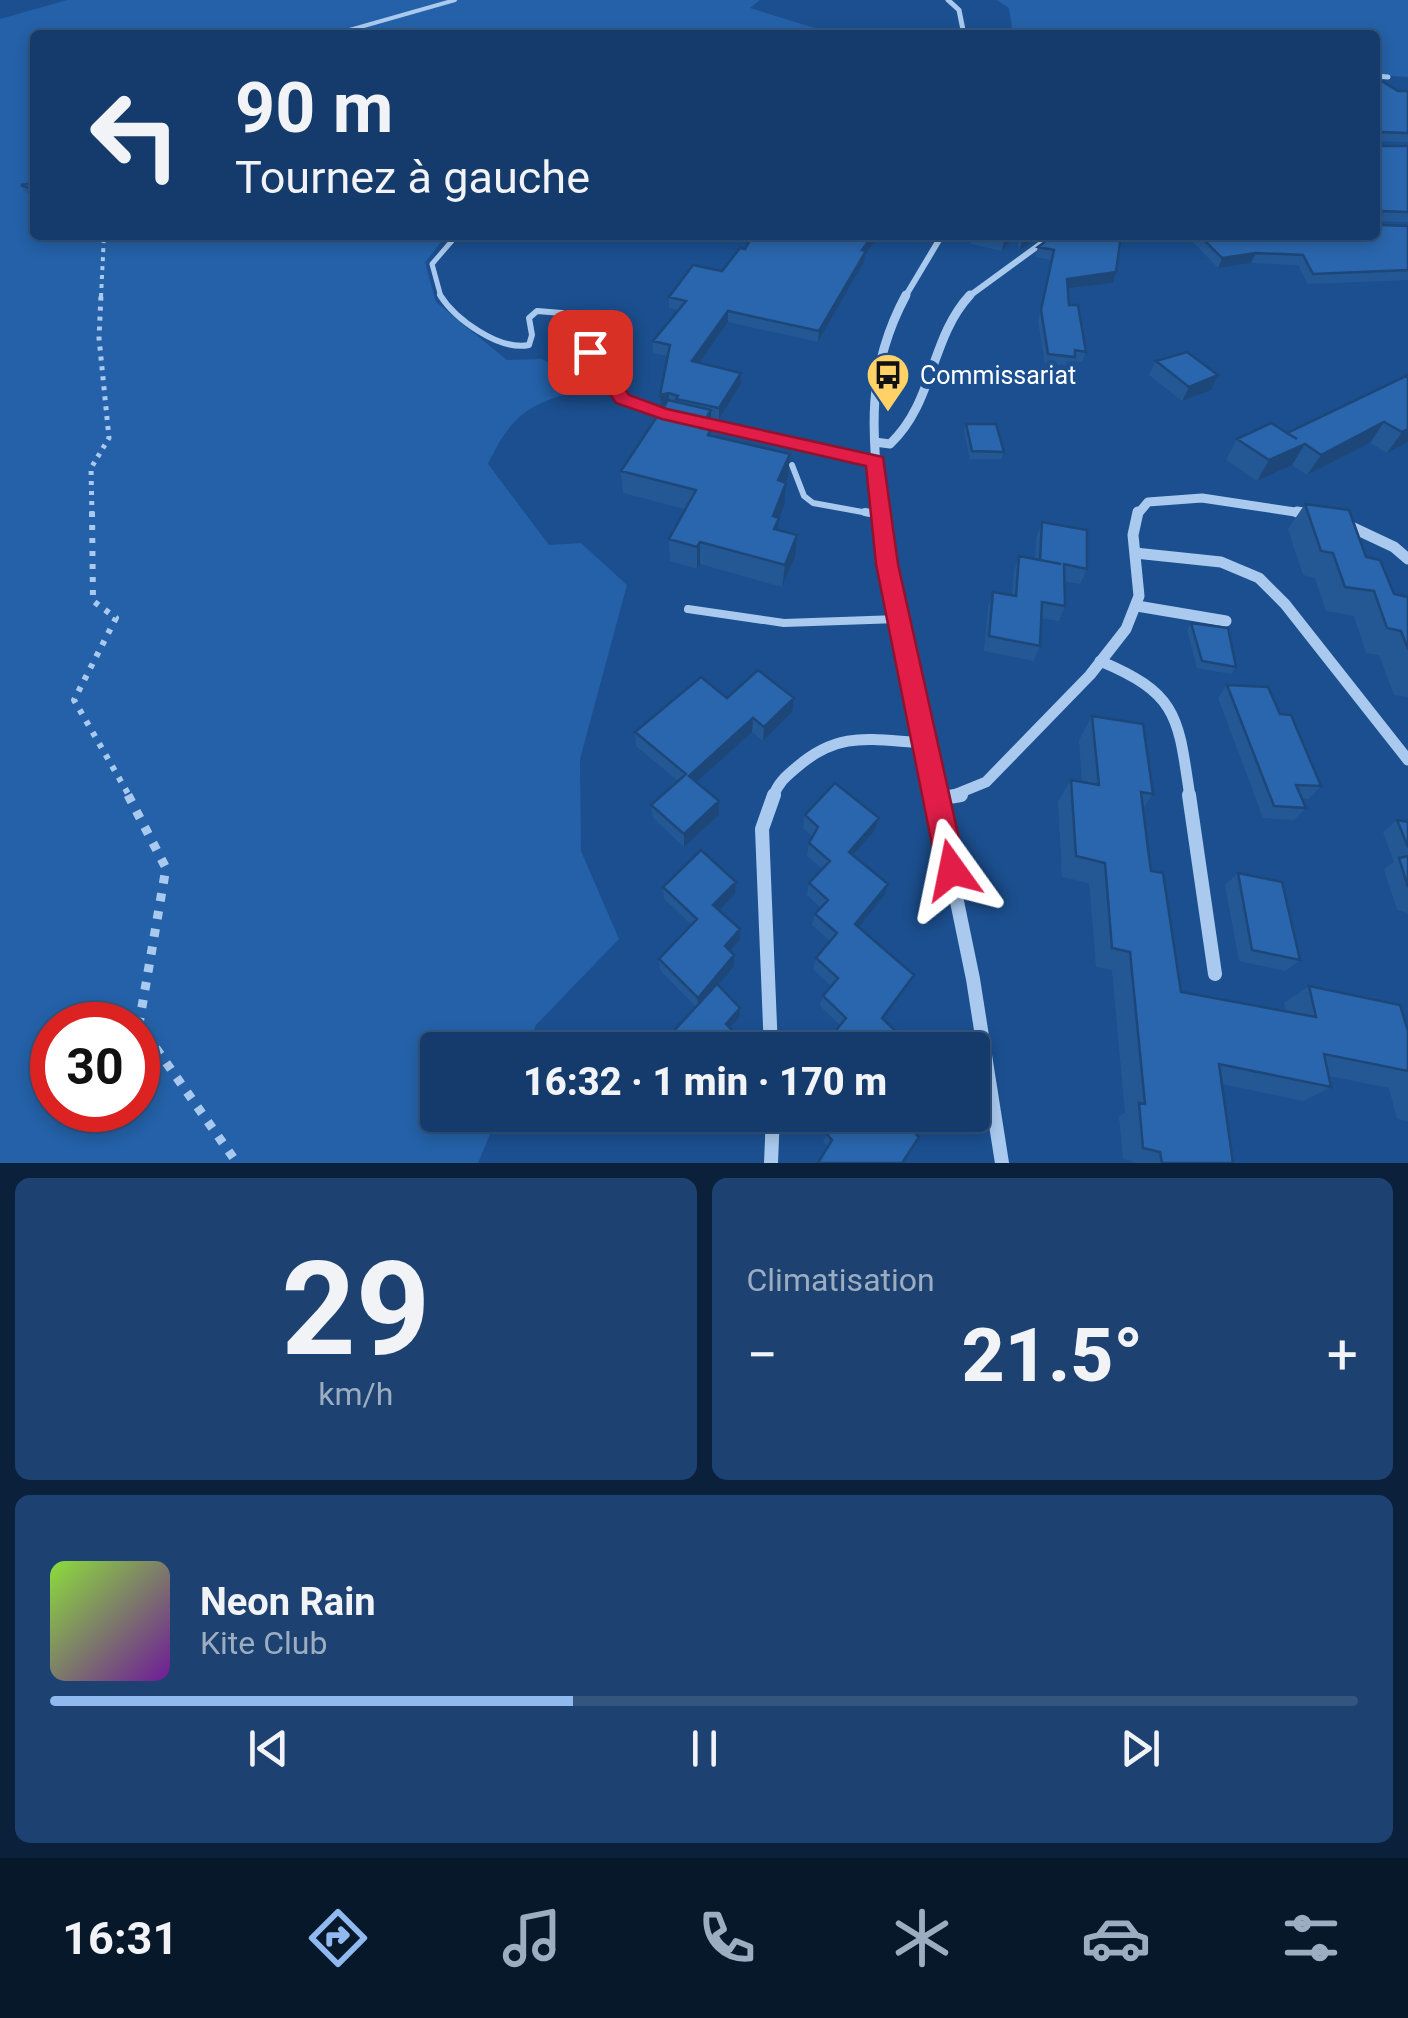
<!DOCTYPE html>
<html lang="fr">
<meta charset="utf-8">
<style>
:root{--surface:#143b6b;--page:#1d4271;--text:#f1f3f6;--muted:#9dadc1;--line:#33557e;--accent:#90b9f0}
body{margin:0;font-family:Roboto,sans-serif;background:var(--page);color:var(--text);height:100vh;display:flex;flex-direction:column;font-size:38px;white-space:nowrap}
*{box-sizing:border-box;margin:0}
p{font-size:32px;color:var(--muted)}
.icon{flex:none;width:55px;height:55px;fill:none;stroke:currentColor;stroke-width:2;stroke-linecap:round;stroke-linejoin:round}
.map{position:relative;height:1163px;overflow:hidden}
.details{display:flex;flex-direction:column;gap:15px;padding:15px;background:#0b203b;flex:1}
.details>*{flex:none}
.hud{position:absolute;left:30px;top:30px;width:1350px;height:210px;border-radius:10px;box-shadow:0 5px 15px #0003,0 0 0 2px var(--line);background:#143b6b;color:var(--text);overflow:hidden}
.speed{position:absolute;left:30px;top:1002px;display:flex;gap:20px;font-size:50px;font-weight:700;text-align:center}
.speed>*{display:grid;place-content:center;width:130px;height:130px;border-radius:50%;background:var(--surface);box-shadow:0 5px 15px #0003,0 0 0 2px var(--line);line-height:1}
.speed .limit{border:15px solid #d22;background:#fff;color:#111}
.pin{position:absolute;display:grid;place-items:center;width:85px;height:85px;color:#fff;margin:-42px;border-radius:20px;box-shadow:0 5px 15px #0006}
.me{position:absolute;width:110px;margin:-55px;rotate:348deg;stroke-linejoin:round;filter:drop-shadow(0 0 8px #0008)}
.turn{display:flex;align-items:center;gap:35px;height:210px;padding:0 40px;font-size:45px}
.turn .icon{width:130px;height:130px;stroke-width:2.5}
.turn b{display:block;font-size:70px;line-height:85px}
.big{font-size:75px;font-weight:800;line-height:1.1}
.details .card{flex:1;display:flex;flex-direction:column;justify-content:center;gap:15px;min-width:0;padding:0 35px;border-radius:15px;background:var(--page)}
.details .dial{align-items:center;gap:0}
.dial b{font-size:130px;line-height:1}
.song{display:flex;align-items:center;gap:30px}
.cover{width:120px;height:120px;border-radius:15px;background:linear-gradient(135deg,hsl(90 70% 55%),hsl(280 70% 35%))}
.played{height:10px;border-radius:5px;background:linear-gradient(90deg,var(--accent) 40%,var(--line) 40%)}
.keys{display:flex;justify-content:space-around;direction:ltr}
.heat{display:flex;justify-content:space-between;align-items:center;font-size:55px;direction:ltr}
.details .tiles{flex:1;display:grid;gap:15px;grid-template-columns:1fr 1fr}
.card:last-child{grid-column:span 2}
.trip{position:absolute;left:420px;top:1032px;width:570px;height:100px;border-radius:10px;background:var(--surface);box-shadow:0 5px 15px #0003,0 0 0 2px var(--line);font-weight:800;line-height:100px;text-align:center}
.dock{display:flex;height:160px;justify-content:space-around;align-items:center;background:#08182b;color:var(--muted)}
.dock .icon{width:70px;height:70px}
.dock .active{color:var(--accent)}
.dock b{font-size:45px;color:var(--text)}
.map>svg:first-child{display:block}
.green{fill:#2461a8;fill-rule:evenodd}
.lines{fill:none;stroke-linecap:round;stroke-linejoin:round}
.path-far3{stroke:#a9c9ee;stroke-width:4;stroke-dasharray:4 5;stroke-linecap:butt}
.path-far2{stroke:#a9c9ee;stroke-width:5;stroke-dasharray:4 6;stroke-linecap:butt}
.path-far1{stroke:#a9c9ee;stroke-width:6;stroke-dasharray:5 8;stroke-linecap:butt}
.path{stroke:#a9c9ee;stroke-width:9;stroke-dasharray:8 10;stroke-linecap:butt}
.service-far3{stroke:#a9c9ee;stroke-width:4}
.service-far2{stroke:#a9c9ee;stroke-width:5}
.service-far1{stroke:#a9c9ee;stroke-width:6}
.service{stroke:#a9c9ee;stroke-width:8}
.minor-far4{stroke:#a9c9ee;stroke-width:5}
.minor-far3{stroke:#a9c9ee;stroke-width:6}
.minor-far2{stroke:#a9c9ee;stroke-width:9}
.minor-far1{stroke:#a9c9ee;stroke-width:11}
.minor{stroke:#a9c9ee;stroke-width:14}
.wall{fill:#245895}
.shaded-wall{fill:#1d4779}
.building{fill:#2a66ad;stroke:#1d4779;stroke-width:2.5}
.route{fill:#e11d48;stroke:#92132f;stroke-width:2.5}
.labels{text-anchor:middle;dominant-baseline:central;stroke-width:10;stroke-linejoin:round;paint-order:stroke}
.far-poi-label{font-size:25px;fill:#fff;stroke:#1b4f8f;text-anchor:start}
</style>
<div class="map">
<svg width="1408" height="1163" viewBox="0 0 1408 1163">
<rect width="100%" height="100%" fill="#1b4f8f"/>
<path class="green" d="M 67,0 L 760,0 L 750,8 L 837,35 L 35,35 L 35,235 L 446,235 L 425,263 L 436,302 L 507,360 L 542,359 L 591,386 C 534,404 515,407 488,464 L 549,545 L 581,543 L 627,585 L 580,759 L 581,851 L 619,939 L 536,1025 L 526,1050 L 438,1050 L 438,1115 L 498,1115 L 478,1163 L 0,1163 L 0,19 ZM 52,1025 L 138,1025 L 138,1110 L 52,1110 Z
M 997,0 L 1408,0 L 1408,77 L 1375,75 L 1375,35 L 1013,35 L 1009,8 Z"/>
<g class="lines">
<path class="path-far3" d="M 101,297 L 104,235"/>
<path class="path-far2" d="M 92,515 L 91,468 L 109,438 L 99,338 L 101,295"/>
<path class="path-far1" d="M 92,512 L 93,601 L 116,618 L 74,700 L 130,797"/>
<path class="path" d="M 128,795 L 166,868 L 139,1024 L 237,1163"/>
<path class="service-far3" d="M 332,35 L 455,0"/>
<path class="service-far2" d="M 441,297 L 432,264 L 457,235"/>
<path class="service-far1" d="M 440,295 C 455,319 499,351 529,345 L 532,335 L 529,318 L 537,311 L 562,313 L 623,399 L 667,415
M 705,424 L 876,461
M 792,465 L 804,496 L 813,503 L 879,515"/>
<path class="service" d="M 865,512 L 880,515
M 688,609 L 784,623 L 898,619"/>
<path class="minor-far4" d="M 948,0 L 959,10 L 964,35
M 1375,76 L 1388,77"/>
<path class="minor-far3" d="M 905,297 L 942,235
M 968,297 L 1053,235"/>
<path class="minor-far2" d="M 875,442 L 890,444 C 934,403 930,338 970,295
M 881,515 C 872,432 865,371 906,295
M 1137,515 L 1148,502 L 1202,498 L 1308,514"/>
<path class="minor-far1" d="M 881,512 L 900,634 L 936,797
M 1297,512 L 1308,514
M 1343,523 L 1394,547 L 1408,559
M 1135,553 L 1221,562 L 1259,578 L 1285,604 L 1408,760
M 1137,606 L 1226,621
M 1100,661 C 1179,694 1178,717 1190,797
M 773,797 C 778,783 785,777 797,767 C 840,730 871,740 924,743
M 949,797 L 986,782 L 1090,675 L 1126,629 L 1139,596 L 1133,535 L 1138,512"/>
<path class="minor" d="M 935,795 L 973,979 L 1002,1163
M 1189,795 L 1215,974
M 937,799 L 961,795
M 771,1050 L 762,829 L 774,795
M 771,1163 L 773,1115"/>
</g>
<path class="wall" d="M 1375,77 L 1398,91 L 1408,91 L 1408,142 L 1376,141 L 1380,146 L 1408,146 L 1408,222 L 1378,221 L 1381,225 L 1408,226 L 1408,280 L 1308,284 L 1298,265 L 1251,263 L 1218,268 L 1186,235 L 1375,235 Z
M 35,183 L 35,196 L 25,192 L 21,185 Z
M 753,235 L 879,235 L 865,255 L 864,262 L 818,342 L 728,322 L 699,363 L 741,373 L 741,384 L 719,419 L 711,418 L 710,436 L 790,454 L 788,477 L 785,483 L 784,505 L 779,519 L 778,530 L 795,557 L 782,587 L 700,564 L 697,569 L 670,561 L 669,539 L 685,509 L 623,493 L 621,471 L 664,406 L 661,406 L 660,395 L 668,356 L 653,353 L 653,341 L 678,310 L 669,308 L 669,297 L 722,271 L 745,249 Z
M 972,235 L 1016,235 L 1002,251 L 970,244 Z
M 1017,235 L 1041,235 L 1019,251 Z
M 1054,235 L 1106,235 L 1102,238 L 1113,283 L 1068,289 L 1069,305 L 1086,352 L 1082,362 L 1074,361 L 1072,367 L 1045,365 L 1038,321 L 1051,260 L 1035,257 L 1038,247 Z
M 1156,361 L 1218,375 L 1211,390 L 1182,401 L 1149,375 Z
M 1408,375 L 1408,442 L 1387,453 L 1370,443 L 1307,475 L 1292,465 L 1257,481 L 1226,460 L 1237,439 L 1287,433 Z
M 966,424 L 1004,452 L 1001,459 L 970,459 L 964,431 Z
M 1305,504 L 1366,557 L 1394,594 L 1408,597 L 1408,697 L 1394,695 L 1379,655 L 1366,653 L 1354,616 L 1326,611 L 1315,578 L 1303,575 L 1288,529 Z
M 1042,522 L 1087,569 L 1080,584 L 1064,581 L 1065,606 L 1059,621 L 1041,618 L 1040,646 L 1034,661 L 984,651 L 988,607 L 993,592 L 1012,595 L 1014,571 L 1019,556 L 1035,559 L 1036,538 Z
M 1191,623 L 1236,667 L 1231,674 L 1197,668 L 1187,630 Z
M 1227,685 L 1280,714 L 1321,786 L 1309,799 L 1302,798 L 1306,808 L 1294,820 L 1263,818 L 1218,698 Z
M 727,698 L 794,698 L 792,712 L 763,741 L 752,732 L 697,782 L 719,801 L 719,815 L 684,847 L 653,818 L 651,805 L 678,781 L 636,746 L 635,732 Z
M 1092,716 L 1153,794 L 1143,808 L 1151,871 L 1181,992 L 1286,1011 L 1284,1003 L 1309,986 L 1408,1031 L 1408,1121 L 1397,1119 L 1389,1088 L 1329,1076 L 1331,1087 L 1303,1101 L 1222,1084 L 1233,1163 L 1137,1163 L 1123,1159 L 1119,1116 L 1125,1113 L 1112,970 L 1096,967 L 1089,883 L 1062,877 L 1058,802 L 1071,780 L 1082,782 L 1079,740 Z
M 805,815 L 879,818 L 875,830 L 853,855 L 884,896 L 858,927 L 908,985 L 883,1020 L 912,1050 L 823,1050 L 824,1045 L 840,1025 L 820,1006 L 823,996 L 831,986 L 813,969 L 816,958 L 830,941 L 812,925 L 815,914 L 821,908 L 807,895 L 809,883 L 822,869 L 807,856 L 809,843 L 813,837 L 803,828 Z
M 1397,820 L 1408,822 L 1408,913 L 1397,910 L 1384,869 L 1394,862 L 1383,832 Z
M 1238,873 L 1300,960 L 1285,971 L 1239,961 L 1225,885 Z
M 736,882 L 735,894 L 719,910 L 740,929 L 740,940 L 730,951 L 734,966 L 718,985 L 739,1018 L 730,1028 L 743,1041 L 742,1050 L 661,1050 L 660,1046 L 696,1007 L 660,970 L 659,959 L 692,925 L 664,899 L 663,887 Z
M 897,1115 L 828,1147 L 823,1141 L 827,1134 Z"/>
<path class="shaded-wall" d="M 873,235 L 879,235 L 865,255 L 864,262 L 818,342 L 819,331 L 862,250 Z
M 1010,235 L 1016,235 L 1002,251 L 1004,241 Z
M 1030,235 L 1041,235 L 1019,251 L 1022,241 Z
M 1256,253 L 1251,263 L 1218,268 L 1222,258 Z
M 1116,272 L 1113,283 L 1064,289 L 1067,279 Z
M 728,311 L 728,322 L 692,373 L 692,361 Z
M 741,373 L 741,384 L 719,419 L 719,408 Z
M 1218,375 L 1211,390 L 1182,401 L 1189,387 Z
M 669,393 L 669,405 L 661,406 L 660,395 Z
M 711,410 L 711,432 L 710,453 L 700,428 Z
M 1384,422 L 1370,443 L 1307,475 L 1321,455 Z
M 1408,429 L 1408,442 L 1387,453 L 1402,432 Z
M 1305,444 L 1292,465 L 1257,481 L 1269,460 Z
M 790,454 L 788,477 L 776,503 L 778,480 Z
M 786,483 L 784,505 L 779,519 L 777,540 L 772,551 L 773,516 Z
M 797,535 L 795,557 L 782,587 L 785,565 Z
M 700,542 L 700,564 L 697,569 L 697,547 Z
M 794,698 L 792,712 L 763,741 L 764,727 Z
M 753,718 L 752,732 L 689,789 L 689,776 Z
M 719,801 L 719,815 L 684,847 L 684,834 Z
M 879,818 L 875,830 L 845,864 L 849,852 Z
M 736,882 L 735,894 L 713,917 L 713,905 Z
M 888,884 L 884,896 L 852,935 L 855,924 Z
M 740,929 L 740,940 L 724,957 L 725,946 Z
M 734,955 L 734,966 L 698,1009 L 698,998 Z
M 914,975 L 908,985 L 877,1028 L 882,1018 Z
M 740,1008 L 739,1018 L 725,1033 L 726,1024 Z"/>
<path class="building" d="M 839,31 L 881,35 L 835,35 Z
M 1375,77 L 1398,91 L 1408,91 L 1408,133 L 1379,132 L 1375,136 Z
M 1375,140 L 1380,146 L 1408,146 L 1408,212 L 1380,211 L 1375,216 Z
M 35,183 L 35,190 L 21,185 Z
M 1375,218 L 1381,225 L 1408,226 L 1408,270 L 1313,274 L 1303,255 L 1256,253 L 1222,258 L 1199,235 L 1375,235 Z
M 753,235 L 873,235 L 862,250 L 866,251 L 819,331 L 728,311 L 692,361 L 741,373 L 719,408 L 676,399 L 678,396 L 669,393 L 660,395 L 670,345 L 653,341 L 686,301 L 669,297 L 693,265 L 722,271 L 740,248 L 745,249 Z
M 978,235 L 1010,235 L 1004,241 Z
M 1054,235 L 1096,235 L 1091,239 L 1121,235 L 1116,272 L 1067,279 L 1069,305 L 1078,305 L 1086,352 L 1075,350 L 1075,357 L 1048,354 L 1041,310 L 1054,250 L 1038,247 Z
M 1187,352 L 1218,375 L 1189,387 L 1156,361 Z
M 1408,375 L 1408,429 L 1402,432 L 1384,422 L 1321,455 L 1305,444 L 1269,460 L 1237,439 L 1271,423 L 1297,439 L 1287,433 Z
M 668,400 L 711,410 L 700,428 L 710,430 L 708,435 L 790,454 L 778,480 L 786,483 L 773,516 L 779,518 L 774,529 L 797,535 L 785,565 L 700,542 L 697,547 L 669,539 L 696,490 L 621,471 Z
M 966,424 L 996,424 L 1004,452 L 972,451 Z
M 1305,504 L 1349,510 L 1366,557 L 1380,560 L 1394,594 L 1408,597 L 1408,649 L 1401,631 L 1387,628 L 1374,591 L 1345,587 L 1333,553 L 1321,551 Z
M 1042,522 L 1087,530 L 1087,569 L 1064,564 L 1065,606 L 1042,602 L 1040,646 L 989,636 L 993,592 L 1016,596 L 1019,556 L 1061,564 L 1040,560 Z
M 1191,623 L 1228,628 L 1236,667 L 1202,661 Z
M 758,670 L 794,698 L 764,727 L 753,718 L 689,776 L 719,801 L 684,834 L 651,805 L 686,774 L 635,732 L 701,677 L 727,698 Z
M 1227,685 L 1268,687 L 1280,714 L 1291,715 L 1321,786 L 1296,785 L 1306,808 L 1274,806 Z
M 1092,716 L 1143,724 L 1153,794 L 1141,792 L 1148,849 L 1151,871 L 1163,873 L 1181,992 L 1316,1017 L 1309,986 L 1400,1005 L 1408,1031 L 1408,1071 L 1324,1054 L 1331,1087 L 1219,1064 L 1233,1163 L 1162,1163 L 1160,1152 L 1143,1148 L 1139,1103 L 1145,1104 L 1130,952 L 1112,948 L 1105,863 L 1076,856 L 1071,780 L 1099,785 Z
M 835,783 L 879,818 L 849,852 L 888,884 L 855,924 L 914,975 L 882,1018 L 913,1048 L 912,1050 L 830,1050 L 824,1045 L 846,1018 L 823,996 L 838,978 L 816,958 L 837,933 L 815,914 L 828,900 L 809,883 L 830,861 L 809,843 L 818,827 L 805,815 Z
M 1397,820 L 1408,822 L 1408,847 Z
M 701,850 L 736,882 L 713,905 L 740,929 L 725,946 L 734,955 L 698,998 L 659,959 L 697,919 L 663,887 Z
M 1408,856 L 1408,887 L 1399,858 Z
M 1238,873 L 1282,882 L 1300,960 L 1252,950 Z
M 717,984 L 740,1008 L 726,1024 L 743,1041 L 736,1050 L 664,1050 L 660,1046 Z
M 841,1115 L 897,1115 L 919,1137 L 902,1163 L 818,1163 L 832,1140 L 827,1134 Z"/>
<path class="route" d="M 590,347 L 596,349 L 629,395 L 667,409 L 883,457 L 898,564 L 966,870 L 962,880 L 952,884 L 941,880 L 937,870 L 876,564 L 866,466 L 662,419 L 616,403 L 581,352 Z"/>
<defs>
<symbol id="bus-pin" viewBox="-11 -11 22 30"><path d="M0 17L-7.5 6A9.5 9.5 0 1 1 7.5 6Z" fill="#ffd166" stroke="#1b4f8f"/><path d="M-5-6H5V4H4V6H2V4H-2V6H-4V4H-5ZM-3.5-4V0h7V-4ZM-3.5 1.2v1.5H-2V1.2ZM2 1.2v1.5H3.5V1.2Z" fill="#111"/></symbol>
</defs>
<g fill-rule="evenodd">
<use href="#bus-pin" x="863" y="350" width="50" height="68"/>
</g>
<g class="labels">
<g class="far-poi-label">
<text x="920" y="375">Commissariat</text>
</g>
</g>
</svg>
<div class="speed"><div class="limit">30</div></div>
<div class="pin" style="left:590px;top:352px;background:#d93025"><svg class="icon" aria-label="arrive" viewBox="0 0 24 24"><path d="M6 21V4h12l-3 4 3 4H6"/></svg></div>
<svg class="me" style="left:952px;top:870px" viewBox="-20 -20 40 40"><path d="M0-17L14 15 0 8-14 15z" fill="#e11d48" stroke="#fff" stroke-width="4"/></svg>
<div class="trip">16:32 · 1 min · 170 m</div>
<div class="hud">
<div class="turn"><svg class="icon" aria-label="left" viewBox="0 0 24 24"><path d="M17 20v-9H6M10 6l-5 5 5 5"/></svg><div><b>90 m</b>Tournez à gauche</div></div>
</div>
</div>
<section class="details">
<div class="tiles">
<div class="card dial"><b>29</b><p>km/h</p></div>
<div class="card"><p>Climatisation</p>
<div class="heat"><a>−</a><b class="big">21.5°</b><a>+</a></div>
</div>
<div class="card">
<div class="song"><i class="cover"></i><div><b>Neon Rain</b><p>Kite Club</p></div></div>
<div class="played"></div>
<div class="keys"><svg class="icon" aria-label="previous" viewBox="0 0 24 24"><path d="M18 5L8 12l10 7zM5 5v14"/></svg><svg class="icon" aria-label="pause" viewBox="0 0 24 24"><path d="M8 5v14M16 5v14"/></svg><svg class="icon" aria-label="next" viewBox="0 0 24 24"><path d="M6 5l10 7-10 7zM19 5v14"/></svg></div>
</div>
</div>
</section>
<nav class="dock">
<b>16:31</b>
<svg class="icon active" aria-label="directions" viewBox="0 0 24 24"><path d="M12 3l9 9-9 9-9-9zM9 14v-3h6M13 9l2 2-2 2"/></svg>
<svg class="icon" aria-label="music" viewBox="0 0 24 24"><path d="M9 18V5l10-2v13"/><circle cx="6" cy="18" r="3"/><circle cx="16" cy="16" r="3"/></svg>
<svg class="icon" aria-label="phone" viewBox="0 0 24 24"><path d="M5 4h4l2 5-3 2q2 4 5 5l2-3 5 2v4C11 20 4 13 5 4z"/></svg>
<svg class="icon" aria-label="climate" viewBox="0 0 24 24"><path d="M12 3v18M4 7l16 10M4 17L20 7"/></svg>
<svg class="icon" aria-label="car" viewBox="0 0 24 24"><path d="M5 17H2v-5l4-1 3-4h7l3 4 3 1v5h-3M9 17h6M6 11h13"/><circle cx="7" cy="17" r="2"/><circle cx="17" cy="17" r="2"/></svg>
<svg class="icon" aria-label="filters" viewBox="0 0 24 24"><path d="M4 7h16M4 17h16"/><circle cx="9" cy="7" r="2"/><circle cx="15" cy="17" r="2"/></svg>
</nav>
